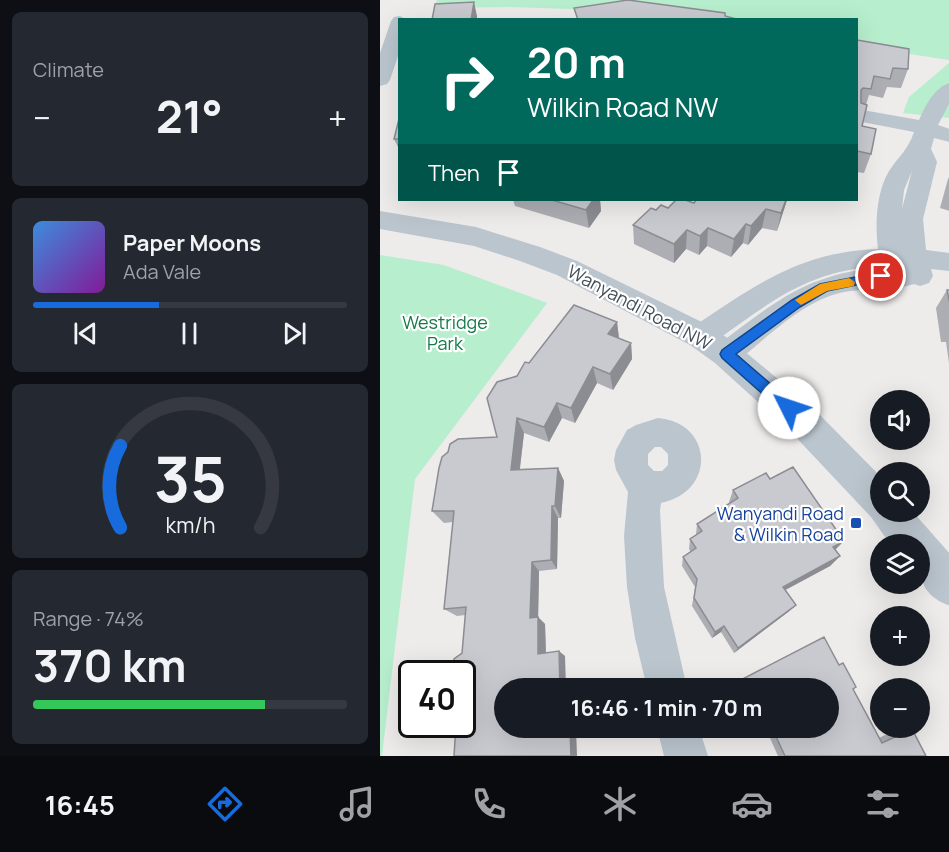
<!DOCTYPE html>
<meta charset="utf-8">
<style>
:root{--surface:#171b24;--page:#242831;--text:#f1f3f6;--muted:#9ea1a6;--line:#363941;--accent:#176bdc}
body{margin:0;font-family:Manrope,sans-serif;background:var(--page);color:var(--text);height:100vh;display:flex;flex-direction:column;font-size:22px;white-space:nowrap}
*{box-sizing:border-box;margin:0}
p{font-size:20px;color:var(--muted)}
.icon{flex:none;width:33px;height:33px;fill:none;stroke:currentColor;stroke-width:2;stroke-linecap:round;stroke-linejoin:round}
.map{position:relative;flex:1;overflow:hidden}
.details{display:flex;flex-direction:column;gap:12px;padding:12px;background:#0d0f14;width:380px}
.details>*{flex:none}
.hud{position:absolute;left:18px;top:18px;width:460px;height:183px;border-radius:0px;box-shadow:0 6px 24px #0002;background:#00695c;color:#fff;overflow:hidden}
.controls{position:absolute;left:490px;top:390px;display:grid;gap:12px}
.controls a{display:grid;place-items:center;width:60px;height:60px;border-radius:50%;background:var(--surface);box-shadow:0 6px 24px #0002;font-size:30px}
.speed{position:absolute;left:18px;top:660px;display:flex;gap:12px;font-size:30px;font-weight:700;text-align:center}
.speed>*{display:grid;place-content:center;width:78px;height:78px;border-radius:50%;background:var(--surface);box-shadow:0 6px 24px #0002;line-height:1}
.speed .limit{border:3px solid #111;border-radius:9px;background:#fff;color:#111}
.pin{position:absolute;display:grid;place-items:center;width:51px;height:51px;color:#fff;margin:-26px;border:3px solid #fff;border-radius:50%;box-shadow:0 2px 6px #0007}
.me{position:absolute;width:66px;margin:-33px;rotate:311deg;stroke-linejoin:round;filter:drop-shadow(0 0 4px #0008)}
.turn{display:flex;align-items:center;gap:21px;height:126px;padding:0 30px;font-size:27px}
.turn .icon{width:78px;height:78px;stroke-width:2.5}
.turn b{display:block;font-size:42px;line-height:51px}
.then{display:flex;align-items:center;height:57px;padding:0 30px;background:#0003;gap:12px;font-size:22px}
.big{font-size:45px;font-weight:700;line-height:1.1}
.details .widget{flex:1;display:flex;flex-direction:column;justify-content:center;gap:9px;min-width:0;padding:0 21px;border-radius:9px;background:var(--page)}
.details .dial{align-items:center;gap:0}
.dial svg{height:156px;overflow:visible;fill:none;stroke:var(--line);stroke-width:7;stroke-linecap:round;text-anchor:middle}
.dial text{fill:var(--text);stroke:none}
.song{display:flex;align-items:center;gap:18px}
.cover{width:72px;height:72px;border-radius:9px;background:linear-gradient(135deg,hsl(210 70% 55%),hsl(290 70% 35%))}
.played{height:6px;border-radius:3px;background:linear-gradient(90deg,var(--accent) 40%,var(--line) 40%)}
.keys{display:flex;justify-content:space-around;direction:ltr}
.heat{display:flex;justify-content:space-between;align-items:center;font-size:33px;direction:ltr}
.charge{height:9px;border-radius:4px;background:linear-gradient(90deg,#34c759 74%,var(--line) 0)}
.trip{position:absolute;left:114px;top:678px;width:345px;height:60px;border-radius:30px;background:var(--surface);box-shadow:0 6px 24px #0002;font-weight:700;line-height:60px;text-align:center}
.menu{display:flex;height:96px;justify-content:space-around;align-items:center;background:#090b0e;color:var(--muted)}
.menu .icon{width:42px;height:42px}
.menu .on{color:var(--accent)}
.menu b{font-size:27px;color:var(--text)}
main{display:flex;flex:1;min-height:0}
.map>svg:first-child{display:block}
.green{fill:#b7eecd}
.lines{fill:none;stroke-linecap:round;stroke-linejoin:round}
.minor{fill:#bbc5ce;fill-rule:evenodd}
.tertiary{fill:#bbc5ce;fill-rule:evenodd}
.wall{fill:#acaeb3}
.shaded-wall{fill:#8c8d92}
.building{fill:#c8cad0;stroke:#8c8d92;stroke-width:1.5}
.route{fill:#176bdc;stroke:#0f468f;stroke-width:1.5}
.slow{fill:#f59e0b}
.transit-dot{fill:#1a4fb4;stroke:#fff;stroke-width:2}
.labels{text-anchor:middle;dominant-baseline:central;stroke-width:4.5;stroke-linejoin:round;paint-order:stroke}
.street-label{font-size:18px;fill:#434e58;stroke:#fff}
.park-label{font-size:18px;fill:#157948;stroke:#fff}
.transit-label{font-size:18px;fill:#164399;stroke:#fff;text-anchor:end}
</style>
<main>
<section class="details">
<div class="widget"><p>Climate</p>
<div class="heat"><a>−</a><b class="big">21°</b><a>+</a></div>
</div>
<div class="widget">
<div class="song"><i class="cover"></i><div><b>Paper Moons</b><p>Ada Vale</p></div></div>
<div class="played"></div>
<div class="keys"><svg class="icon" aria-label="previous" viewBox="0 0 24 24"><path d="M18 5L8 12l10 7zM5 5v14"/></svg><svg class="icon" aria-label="pause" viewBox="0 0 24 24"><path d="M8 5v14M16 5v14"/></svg><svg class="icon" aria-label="next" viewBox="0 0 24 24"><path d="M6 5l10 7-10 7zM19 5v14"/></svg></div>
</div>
<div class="widget dial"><svg viewBox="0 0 100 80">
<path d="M14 69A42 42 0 1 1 86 69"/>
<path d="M14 69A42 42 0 0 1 14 27" stroke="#176bdc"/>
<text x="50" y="56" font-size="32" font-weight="700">35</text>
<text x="50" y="72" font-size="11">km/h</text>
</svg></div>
<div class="widget"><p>Range · 74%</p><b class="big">370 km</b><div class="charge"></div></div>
</section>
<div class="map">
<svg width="570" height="756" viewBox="0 0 570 756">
<rect width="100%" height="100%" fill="#eeebeb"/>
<path class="green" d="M 57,0 L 569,0 L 569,60 L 477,46 L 477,20 L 298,20 L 220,10 L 130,7 L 54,8 Z
M 569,63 L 569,118 L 523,113 L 529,97 Z
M 0,255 L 64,265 L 167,303 L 35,479 L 2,756 L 0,756 Z"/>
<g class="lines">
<path class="minor" d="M 20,16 L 28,20 L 20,20 L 20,50 L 10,80 L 7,84 L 0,86 L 0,53 L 11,21 L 14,17 Z
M 570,83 L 570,102 L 558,125 L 570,129 L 570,142 L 554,138 L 551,149 L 557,162 L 543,219 L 546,250 L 570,253 L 570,271 L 551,269 L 553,276 L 549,283 L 540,286 L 534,284 C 512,291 481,287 456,294 C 418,305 386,339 356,362 L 346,366 L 336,362 L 331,354 L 336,346 C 396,302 423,275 501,267 C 429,268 387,305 331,344 L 321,347 L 311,344 L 307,336 L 311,328 C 375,286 418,252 498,249 C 495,224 496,193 509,171 C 519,156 528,150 534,132 L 477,121 L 477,109 L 539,120 C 545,107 554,87 570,83 ZM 532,171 L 522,209 L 524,190 Z
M 278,418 C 334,423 336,492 281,503 L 280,510 L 284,587 L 307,688 L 267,688 L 255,638 L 247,587 L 244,536 L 248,492 L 236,470 L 234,460 L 236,450 L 247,430 L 256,425 ZM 275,447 L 281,447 L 288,454 L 288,465 L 282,471 L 274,471 L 268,465 L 268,454 Z
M 277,728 L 319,728 L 328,756 L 284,756 Z"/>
<path class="tertiary" d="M 0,211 L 96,227 L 160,247 L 197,261 L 332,327 L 357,345 L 434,409 L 501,477 L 501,512 L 533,512 L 570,554 L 570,606 C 537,593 540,575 540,544 L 510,544 L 491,517 L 410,431 L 335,363 L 310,345 L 177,275 L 140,261 L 94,246 L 0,229 Z"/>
</g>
<path class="wall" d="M 477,40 L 528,69 L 521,88 L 507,87 L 503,98 L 489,95 L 486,105 L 482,126 L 491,154 L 484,173 L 477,172 Z
M 20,115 L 20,151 L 14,139 Z
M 570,176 L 570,211 L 560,208 L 568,179 Z
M 133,200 L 220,200 L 221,211 L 209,228 L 135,206 Z
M 316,200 L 407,200 L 397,231 L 382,228 L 368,245 L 363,243 L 351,257 L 327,246 L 319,255 L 306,249 L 294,263 L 254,244 L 253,225 L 276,210 L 314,203 Z
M 567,290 L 570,290 L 570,370 L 566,342 L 561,342 L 556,308 Z
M 237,322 L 239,338 L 251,343 L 252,359 L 233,390 L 217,383 L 195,423 L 182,418 L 169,442 L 144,433 L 140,469 L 178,468 L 184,481 L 181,518 L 178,518 L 177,569 L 159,571 L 158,617 L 165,624 L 166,653 L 185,656 L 124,688 L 197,756 L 82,653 L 85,615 L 77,616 L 64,609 L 73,522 L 64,523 L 52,511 L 117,437 L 137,376 L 149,363 Z
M 390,479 L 456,550 L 460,556 L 450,566 L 405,590 L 416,605 L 408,612 L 354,653 L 341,632 L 332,638 L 312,606 L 315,587 L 302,566 L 303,557 L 311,552 L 309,549 L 310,539 L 316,535 L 317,524 L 350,503 L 349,502 L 353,490 Z
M 351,685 L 473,689 L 499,738 L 517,729 L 532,729 L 546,756 L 398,756 L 386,729 L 374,735 L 369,735 L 365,728 L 448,728 L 448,688 L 348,688 Z"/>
<path class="shaded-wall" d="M 94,2 L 97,16 L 97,20 L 91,20 Z
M 213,200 L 220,200 L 221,211 L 209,228 L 206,210 Z
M 406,200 L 407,200 L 397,231 L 401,213 Z
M 386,209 L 382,228 L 368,245 L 371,226 Z
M 366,224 L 363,243 L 351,257 L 354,239 Z
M 328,228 L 327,246 L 319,255 L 320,236 Z
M 307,230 L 306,249 L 294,263 L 294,244 Z
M 237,322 L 239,339 L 228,334 Z
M 251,343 L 252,359 L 233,390 L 230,374 Z
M 213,367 L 217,383 L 195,423 L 191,408 Z
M 177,403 L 182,418 L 169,442 L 164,427 Z
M 137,418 L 144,433 L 138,483 L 131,470 Z
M 178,468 L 184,481 L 181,518 L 175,506 Z
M 172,506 L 178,518 L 177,569 L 171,560 Z
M 464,541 L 454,551 L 453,547 Z
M 460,556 L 450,566 L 396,595 L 403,587 Z
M 152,562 L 159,571 L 158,625 L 150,618 Z
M 416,605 L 408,612 L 354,653 L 358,648 Z
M 158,617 L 165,624 L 166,658 L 158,654 Z
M 344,626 L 341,632 L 332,638 L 335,632 Z
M 179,651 L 185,656 L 186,688 L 180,688 Z
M 190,728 L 196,728 L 197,756 L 191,756 Z"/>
<path class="building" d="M 248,0 L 345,13 L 345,16 L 360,20 L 198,20 L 194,8 Z
M 94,2 L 91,20 L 52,20 L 55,4 Z
M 477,40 L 529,49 L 528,69 L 513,68 L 510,79 L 494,76 L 491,89 L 483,88 L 481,90 L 481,103 L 487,105 L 482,126 L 496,129 L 491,154 L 477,151 Z
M 20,115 L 20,139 L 14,139 Z
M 172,200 L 213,200 L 206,210 Z
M 296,200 L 305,200 L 314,203 L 316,200 L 406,200 L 401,213 L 386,209 L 371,226 L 366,224 L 354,239 L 328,228 L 320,236 L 307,230 L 294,244 L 253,225 L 271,208 L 276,210 L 281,205 L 288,208 Z
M 567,290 L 570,290 L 570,304 Z
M 194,305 L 237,322 L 228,334 L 251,343 L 230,374 L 213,367 L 191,408 L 177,403 L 164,427 L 137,418 L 131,470 L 178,468 L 175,506 L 172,506 L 171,560 L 152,562 L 150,618 L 158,617 L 158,654 L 179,651 L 180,688 L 124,688 L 124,728 L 190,728 L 191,756 L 74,756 L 76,724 L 82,724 L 82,674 L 73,674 L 74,659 L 82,653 L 86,607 L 64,609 L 74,511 L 52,511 L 59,468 L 62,457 L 68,452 L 70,444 L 78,439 L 117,437 L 107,398 L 117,382 L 137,376 L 145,362 L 149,363 Z
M 413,467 L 464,541 L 453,547 L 460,556 L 403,587 L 416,605 L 358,648 L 344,626 L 335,632 L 314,598 L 317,579 L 303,557 L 316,548 L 310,539 L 322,531 L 317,524 L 358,498 L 353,490 L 386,473 L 390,479 Z
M 444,637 L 459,665 L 463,663 L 476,687 L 473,689 L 502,743 L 532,729 L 546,756 L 405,756 L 392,728 L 448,728 L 448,688 L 353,688 L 351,685 Z
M 371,728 L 388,728 L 374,735 Z"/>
<path class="route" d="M 501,272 L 507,276 L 505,279 L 447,291 L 420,307 L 356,354 L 414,404 L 416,408 L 414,413 L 404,413 L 342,358 L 340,354 L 342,350 L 412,300 L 440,284 Z"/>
<path class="slow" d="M 469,278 L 475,282 L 474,286 L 447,291 L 421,305 L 415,300 L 440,284 Z"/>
<rect class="transit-dot" x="470" y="517" width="12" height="12" rx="3"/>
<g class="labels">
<g class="street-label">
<text transform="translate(260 307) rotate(28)">Wanyandi Road NW</text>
</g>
<g class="park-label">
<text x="65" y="322">Westridge<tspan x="65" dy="21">Park</tspan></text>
</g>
<g class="transit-label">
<text x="464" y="513">Wanyandi Road<tspan x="464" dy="21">&amp; Wilkin Road</tspan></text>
</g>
</g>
</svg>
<div class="controls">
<a><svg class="icon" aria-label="sound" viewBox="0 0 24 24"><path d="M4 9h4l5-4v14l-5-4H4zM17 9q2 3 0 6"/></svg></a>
<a><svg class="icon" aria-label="search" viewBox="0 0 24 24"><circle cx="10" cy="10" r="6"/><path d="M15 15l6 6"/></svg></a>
<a><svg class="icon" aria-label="layers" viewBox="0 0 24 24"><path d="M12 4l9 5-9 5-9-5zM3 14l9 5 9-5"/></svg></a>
<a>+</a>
<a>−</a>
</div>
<div class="speed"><div class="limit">40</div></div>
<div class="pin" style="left:501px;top:276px;background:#d93025"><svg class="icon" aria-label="arrive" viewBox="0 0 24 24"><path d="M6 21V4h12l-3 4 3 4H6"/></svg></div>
<svg class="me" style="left:409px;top:408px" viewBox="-20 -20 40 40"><circle r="19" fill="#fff"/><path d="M0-13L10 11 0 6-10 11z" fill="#176bdc"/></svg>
<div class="trip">16:46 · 1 min · 70 m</div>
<div class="hud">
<div class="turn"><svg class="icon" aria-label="right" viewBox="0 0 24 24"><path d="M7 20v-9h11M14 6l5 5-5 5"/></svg><div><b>20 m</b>Wilkin Road NW</div></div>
<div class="then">Then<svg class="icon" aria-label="arrive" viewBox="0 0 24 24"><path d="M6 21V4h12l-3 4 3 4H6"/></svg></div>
</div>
</div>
</main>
<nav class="menu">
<b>16:45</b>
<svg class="icon on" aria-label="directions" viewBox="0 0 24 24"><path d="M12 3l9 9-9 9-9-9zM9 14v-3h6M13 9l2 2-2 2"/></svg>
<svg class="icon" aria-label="music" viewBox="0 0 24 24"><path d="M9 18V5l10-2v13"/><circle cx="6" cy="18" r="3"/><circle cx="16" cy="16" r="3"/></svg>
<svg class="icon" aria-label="phone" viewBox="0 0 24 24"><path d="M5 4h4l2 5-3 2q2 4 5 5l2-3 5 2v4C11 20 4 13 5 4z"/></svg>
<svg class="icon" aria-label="climate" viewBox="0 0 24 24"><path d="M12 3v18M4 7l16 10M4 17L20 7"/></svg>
<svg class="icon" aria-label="car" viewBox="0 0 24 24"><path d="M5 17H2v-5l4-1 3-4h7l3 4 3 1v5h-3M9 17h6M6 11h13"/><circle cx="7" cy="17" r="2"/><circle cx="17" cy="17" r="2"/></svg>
<svg class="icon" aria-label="filters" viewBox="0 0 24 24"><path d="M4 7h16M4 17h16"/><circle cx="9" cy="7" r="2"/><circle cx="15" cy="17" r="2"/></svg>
</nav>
